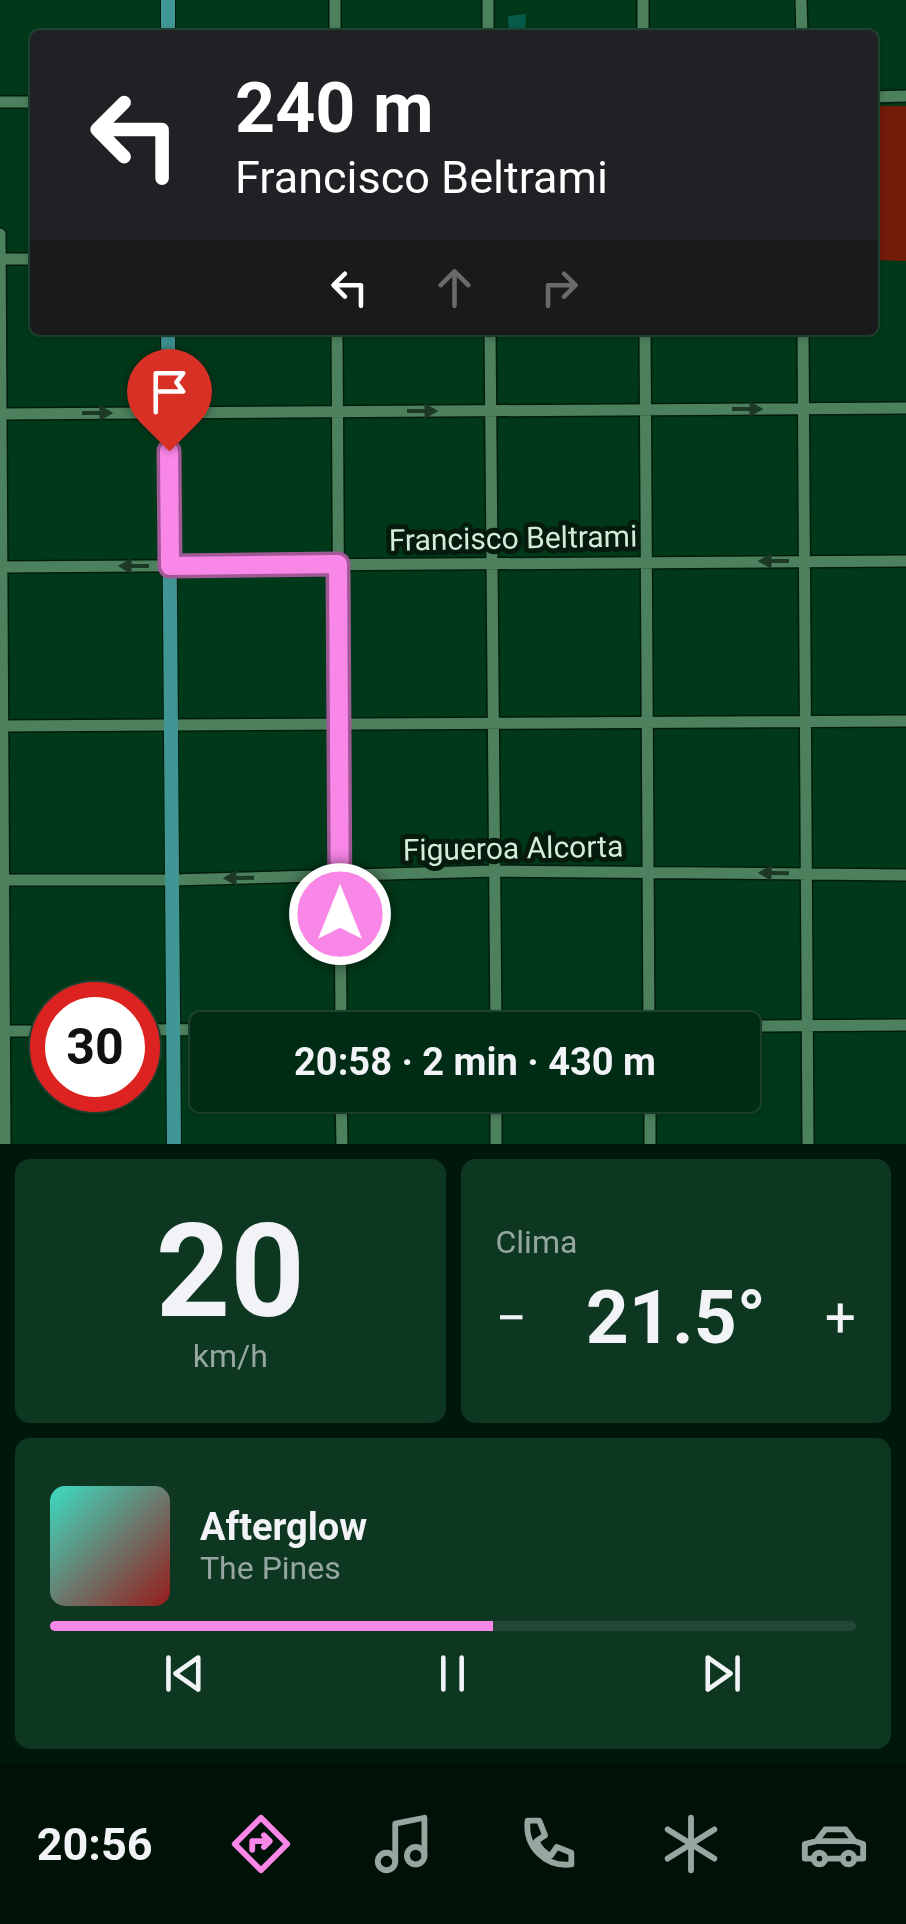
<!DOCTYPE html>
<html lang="es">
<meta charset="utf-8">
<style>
:root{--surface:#002b14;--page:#0e3722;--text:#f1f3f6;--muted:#95a7a0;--line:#224734;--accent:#f987e8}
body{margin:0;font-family:Roboto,sans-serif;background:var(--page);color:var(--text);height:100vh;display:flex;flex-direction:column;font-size:38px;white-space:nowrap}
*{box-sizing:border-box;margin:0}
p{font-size:32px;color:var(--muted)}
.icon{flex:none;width:55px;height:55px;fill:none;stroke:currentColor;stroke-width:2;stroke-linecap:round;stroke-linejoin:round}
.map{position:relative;height:1144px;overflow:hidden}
.side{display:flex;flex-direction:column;gap:15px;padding:15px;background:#00180b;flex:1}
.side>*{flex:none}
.guide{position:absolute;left:30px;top:30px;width:848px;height:305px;border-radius:10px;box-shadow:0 2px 8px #0004,0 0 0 2px var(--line);background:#202124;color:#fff;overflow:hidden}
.speed{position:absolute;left:30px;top:982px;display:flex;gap:20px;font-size:50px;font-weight:700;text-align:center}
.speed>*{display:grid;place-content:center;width:130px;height:130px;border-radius:50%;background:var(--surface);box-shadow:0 2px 8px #0004,0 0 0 2px var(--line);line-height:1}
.speed .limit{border:15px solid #d22;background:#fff;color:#111}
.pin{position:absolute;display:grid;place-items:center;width:85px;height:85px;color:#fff;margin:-102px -42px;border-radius:50% 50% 50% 0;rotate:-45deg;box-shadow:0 0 10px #0007}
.pin .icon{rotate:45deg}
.me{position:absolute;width:110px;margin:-55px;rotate:0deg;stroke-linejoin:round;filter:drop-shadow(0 0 8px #0008)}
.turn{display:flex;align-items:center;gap:35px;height:210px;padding:0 40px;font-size:45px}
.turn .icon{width:130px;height:130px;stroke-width:2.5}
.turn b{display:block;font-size:70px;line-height:85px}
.lanes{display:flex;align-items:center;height:95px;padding:0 40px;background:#0003;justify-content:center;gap:50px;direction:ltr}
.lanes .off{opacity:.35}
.big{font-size:75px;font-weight:700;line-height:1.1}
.side .tile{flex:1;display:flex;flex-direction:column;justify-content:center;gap:15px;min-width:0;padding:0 35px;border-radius:15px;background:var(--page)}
.side .dial{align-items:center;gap:0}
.dial b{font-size:130px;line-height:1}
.song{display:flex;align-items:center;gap:30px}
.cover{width:120px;height:120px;border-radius:15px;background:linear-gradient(135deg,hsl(170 70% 55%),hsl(0 70% 35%))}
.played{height:10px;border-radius:5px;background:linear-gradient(90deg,var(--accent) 55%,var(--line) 55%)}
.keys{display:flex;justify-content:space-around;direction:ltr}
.heat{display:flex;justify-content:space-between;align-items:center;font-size:55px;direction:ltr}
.side .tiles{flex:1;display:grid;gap:15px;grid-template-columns:1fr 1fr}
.tile:last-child{grid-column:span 2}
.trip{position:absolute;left:190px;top:1012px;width:570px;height:100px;border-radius:10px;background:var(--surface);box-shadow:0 2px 8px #0004,0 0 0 2px var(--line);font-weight:700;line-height:100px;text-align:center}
.dock{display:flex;height:160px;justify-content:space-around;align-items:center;background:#001108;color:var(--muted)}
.dock .icon{width:70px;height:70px}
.dock .current{color:var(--accent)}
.dock b{font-size:45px;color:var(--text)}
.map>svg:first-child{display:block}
.green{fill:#731b09}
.building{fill:#075b49}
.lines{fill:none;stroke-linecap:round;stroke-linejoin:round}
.minor-casing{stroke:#021c0c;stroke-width:14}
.major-casing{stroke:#021c0c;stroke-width:16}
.minor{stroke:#4d805d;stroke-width:11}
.major{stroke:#3f9695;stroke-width:14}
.oneway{fill:#1b3925}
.route-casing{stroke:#a25897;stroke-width:25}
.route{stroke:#f987e8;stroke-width:18}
.labels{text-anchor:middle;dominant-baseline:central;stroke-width:10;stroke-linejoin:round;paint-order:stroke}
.street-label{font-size:30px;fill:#d2edd9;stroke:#061b0d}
</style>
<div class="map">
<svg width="906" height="1144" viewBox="0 0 906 1144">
<rect width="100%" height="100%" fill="#00391a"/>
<path class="green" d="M 873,106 L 906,106 L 906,261 L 873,260 Z"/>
<path class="building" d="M 526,14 L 525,30 L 509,31 L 508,16 Z"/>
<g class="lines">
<defs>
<path id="minor" d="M 335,0 L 335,35
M 488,0 L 488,35
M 643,0 L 643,35
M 801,0 L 802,35
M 872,97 L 906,96
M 0,102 L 35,102
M 0,234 L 5,1144
M 0,259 L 35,259
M 337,330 L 341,1030
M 490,330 L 496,1030
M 645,330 L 649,1030
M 803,330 L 808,1144
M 0,414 L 906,408
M 0,567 L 906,561
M 0,726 L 906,721
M 0,880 L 172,880 L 494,871 L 906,875
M 138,1030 L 906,1025
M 0,1031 L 52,1031
M 341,1095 L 342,1144
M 496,1095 L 496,1144
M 650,1095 L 650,1144"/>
<path id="major" d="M 168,0 L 168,35
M 168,330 L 174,1144"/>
</defs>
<use href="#minor" class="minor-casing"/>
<use href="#major" class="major-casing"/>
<use href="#minor" class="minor"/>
<use href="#major" class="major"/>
</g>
<defs><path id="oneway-solid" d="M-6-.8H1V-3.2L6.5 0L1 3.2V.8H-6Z" transform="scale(2.5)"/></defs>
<g class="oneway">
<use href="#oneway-solid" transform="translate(747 409)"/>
<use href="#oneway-solid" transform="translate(422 411)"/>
<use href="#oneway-solid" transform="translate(97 413)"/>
<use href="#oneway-solid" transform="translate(774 561) rotate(180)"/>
<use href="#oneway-solid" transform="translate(134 566) rotate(180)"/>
<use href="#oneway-solid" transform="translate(774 873) rotate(-179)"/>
<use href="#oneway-solid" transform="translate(239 878) rotate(179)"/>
</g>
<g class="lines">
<defs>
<path id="route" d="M 169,451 L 170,566 L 338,564 L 340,914"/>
</defs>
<use href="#route" class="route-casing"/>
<use href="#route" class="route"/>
</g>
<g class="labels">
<g class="street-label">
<text transform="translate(513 538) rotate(-1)">Francisco Beltrami</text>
<text transform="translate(513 848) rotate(-1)">Figueroa Alcorta</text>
</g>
</g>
</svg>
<div class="speed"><div class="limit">30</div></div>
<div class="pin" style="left:169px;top:451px;background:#d93025"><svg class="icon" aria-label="arrive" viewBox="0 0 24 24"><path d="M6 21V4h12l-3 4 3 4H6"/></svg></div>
<svg class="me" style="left:340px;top:914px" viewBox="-20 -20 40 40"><circle r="17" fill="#f987e8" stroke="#fff" stroke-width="3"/><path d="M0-11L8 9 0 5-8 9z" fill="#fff"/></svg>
<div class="trip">20:58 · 2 min · 430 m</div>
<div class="guide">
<div class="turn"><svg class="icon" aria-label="left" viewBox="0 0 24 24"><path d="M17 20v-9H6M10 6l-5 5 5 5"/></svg><div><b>240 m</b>Francisco Beltrami</div></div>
<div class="lanes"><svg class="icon" aria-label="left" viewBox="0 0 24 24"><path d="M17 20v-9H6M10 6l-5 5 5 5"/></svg><svg class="icon off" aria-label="ahead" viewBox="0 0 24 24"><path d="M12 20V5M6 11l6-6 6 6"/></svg><svg class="icon off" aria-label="right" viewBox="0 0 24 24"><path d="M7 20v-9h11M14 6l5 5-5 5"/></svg></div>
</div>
</div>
<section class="side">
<div class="tiles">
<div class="tile dial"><b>20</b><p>km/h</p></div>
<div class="tile"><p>Clima</p>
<div class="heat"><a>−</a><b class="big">21.5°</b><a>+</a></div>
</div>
<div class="tile">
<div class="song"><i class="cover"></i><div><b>Afterglow</b><p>The Pines</p></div></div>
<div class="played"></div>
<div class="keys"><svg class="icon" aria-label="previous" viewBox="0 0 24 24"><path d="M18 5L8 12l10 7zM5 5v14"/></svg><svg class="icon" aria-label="pause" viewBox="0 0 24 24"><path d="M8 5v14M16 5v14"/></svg><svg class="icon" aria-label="next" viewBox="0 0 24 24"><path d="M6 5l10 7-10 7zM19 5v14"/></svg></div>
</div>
</div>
</section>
<nav class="dock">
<b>20:56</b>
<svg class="icon current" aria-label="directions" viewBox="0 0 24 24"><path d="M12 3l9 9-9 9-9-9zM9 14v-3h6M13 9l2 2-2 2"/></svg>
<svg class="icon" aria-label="music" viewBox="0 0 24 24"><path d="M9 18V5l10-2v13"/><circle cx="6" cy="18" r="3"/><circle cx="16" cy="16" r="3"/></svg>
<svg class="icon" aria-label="phone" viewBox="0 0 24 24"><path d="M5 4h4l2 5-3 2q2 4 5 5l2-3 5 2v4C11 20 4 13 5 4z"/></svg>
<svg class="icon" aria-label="climate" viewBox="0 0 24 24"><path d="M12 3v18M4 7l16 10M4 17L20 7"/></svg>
<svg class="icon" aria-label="car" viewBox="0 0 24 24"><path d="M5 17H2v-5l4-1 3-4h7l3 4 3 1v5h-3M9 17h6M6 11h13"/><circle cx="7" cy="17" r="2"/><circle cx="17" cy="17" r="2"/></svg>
</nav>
